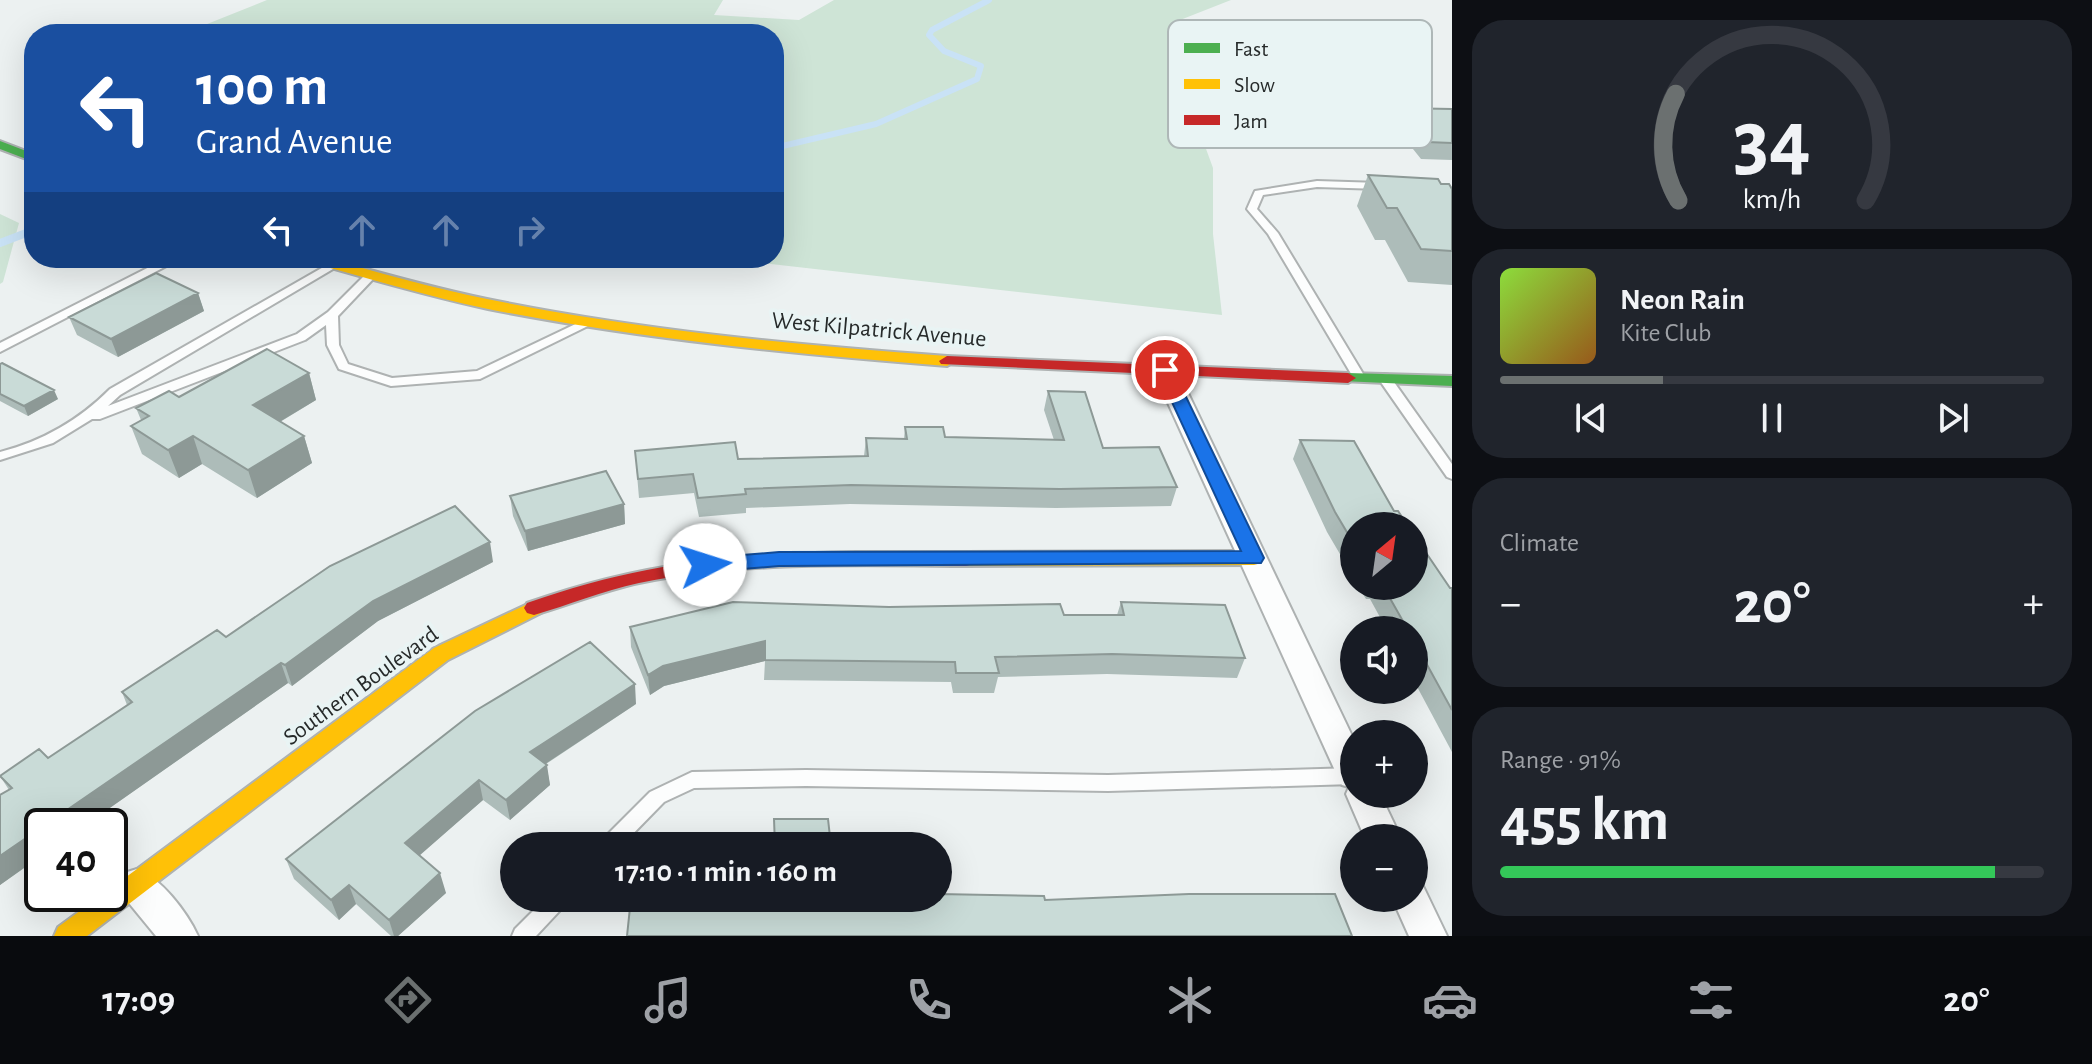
<!DOCTYPE html>
<meta charset="utf-8">
<style>
:root{--surface:#171b24;--page:#20242c;--text:#f1f3f6;--muted:#9ea1a6;--line:#363941;--accent:#6b7070}
body{margin:0;font-family:"Alegreya Sans",sans-serif;background:var(--page);color:var(--text);height:100vh;display:flex;flex-direction:column;font-size:30px;white-space:nowrap}
*{box-sizing:border-box;margin:0}
p{font-size:26px;color:var(--muted)}
.icon{flex:none;width:44px;height:44px;fill:none;stroke:currentColor;stroke-width:2;stroke-linecap:round;stroke-linejoin:round}
.map{position:relative;flex:1;overflow:hidden}
.drawer{display:flex;flex-direction:column;gap:20px;padding:20px;background:#0d0f14;width:640px}
.drawer>*{flex:none}
.banner{position:absolute;left:24px;top:24px;width:760px;height:244px;border-radius:32px;box-shadow:0 8px 32px #0002;background:#1a4fa0;color:#fff;overflow:hidden}
.needle{width:52px;rotate:29deg}
.fabs{position:absolute;left:1340px;top:512px;display:grid;gap:16px}
.fabs a{display:grid;place-items:center;width:88px;height:88px;border-radius:50%;background:var(--surface);box-shadow:0 8px 32px #0002;font-size:40px}
.speed{position:absolute;left:24px;top:808px;display:flex;gap:16px;font-size:40px;font-weight:700;text-align:center}
.speed>*{display:grid;place-content:center;width:104px;height:104px;border-radius:50%;background:var(--surface);box-shadow:0 8px 32px #0002;line-height:1}
.speed .limit{border:4px solid #111;border-radius:12px;background:#fff;color:#111}
.pin{position:absolute;display:grid;place-items:center;width:68px;height:68px;color:#fff;margin:-34px;border:4px solid #fff;border-radius:50%;box-shadow:0 2px 8px #0007}
.me{position:absolute;width:88px;margin:-44px;rotate:85deg;stroke-linejoin:round;filter:drop-shadow(0 0 6px #0008)}
.turn{display:flex;align-items:center;gap:28px;height:168px;padding:0 40px;font-size:36px}
.turn .icon{width:104px;height:104px;stroke-width:2.5}
.turn b{display:block;font-size:56px;line-height:68px}
.lanes{display:flex;align-items:center;height:76px;padding:0 40px;background:#0003;justify-content:center;gap:40px;direction:ltr}
.lanes .off{opacity:.35}
.big{font-size:60px;font-weight:600;line-height:1.1}
.drawer .tile{flex:1;display:flex;flex-direction:column;justify-content:center;gap:12px;min-width:0;padding:0 28px;border-radius:32px;background:var(--page)}
.drawer .dial{align-items:center;gap:0}
.dial svg{height:208px;overflow:visible;fill:none;stroke:var(--line);stroke-width:7;stroke-linecap:round;text-anchor:middle}
.dial text{fill:var(--text);stroke:none}
.song{display:flex;align-items:center;gap:24px}
.cover{width:96px;height:96px;border-radius:12px;background:linear-gradient(135deg,hsl(90 70% 55%),hsl(30 70% 35%))}
.played{height:8px;border-radius:4px;background:linear-gradient(90deg,var(--accent) 30%,var(--line) 30%)}
.keys{display:flex;justify-content:space-around;direction:ltr}
.heat{display:flex;justify-content:space-between;align-items:center;font-size:44px;direction:ltr}
.charge{height:12px;border-radius:6px;background:linear-gradient(90deg,#34c759 91%,var(--line) 0)}
.trip{position:absolute;left:500px;top:832px;width:452px;height:80px;border-radius:40px;background:var(--surface);box-shadow:0 8px 32px #0002;font-weight:600;line-height:80px;text-align:center}
.menu{display:flex;height:128px;justify-content:space-around;align-items:center;background:#090b0e;color:var(--muted)}
.menu .icon{width:56px;height:56px}
.menu .active{color:var(--accent)}
.menu b{font-size:36px;color:var(--text)}
main{display:flex;flex:1;min-height:0}
.map>svg:first-child{display:block}
.green{fill:#cee4d6}
.lines{fill:none;stroke-linecap:round;stroke-linejoin:round}
.stream-far1{stroke:#c9e2f6;stroke-width:6}
.stream{stroke:#c9e2f6;stroke-width:8}
.lane-casing{stroke:#aeb2b2;stroke-width:4}
.street-casing{stroke:#aeb2b2;stroke-width:4}
.fast-casing{stroke:#aeb2b2;stroke-width:4}
.slow-casing{stroke:#aeb2b2;stroke-width:4}
.jam-casing{stroke:#aeb2b2;stroke-width:4}
.lane{fill:#fcfdfd;fill-rule:evenodd}
.street{fill:#fcfdfd;fill-rule:evenodd}
.fast{fill:#4caf50;fill-rule:evenodd}
.slow{fill:#ffc107;fill-rule:evenodd}
.jam{fill:#c62828;fill-rule:evenodd}
.wall{fill:#adbcb9}
.shaded-wall{fill:#8d9996}
.building{fill:#c9dbd7;stroke:#8d9996;stroke-width:2}
.route{fill:#1a73e8;stroke:#114b97;stroke-width:2}
.labels{text-anchor:middle;dominant-baseline:central;stroke-width:8;stroke-linejoin:round;paint-order:stroke}
.street-label{font-size:24px;fill:#262a2a;stroke:#e9f4f4}
.key{fill:#e9f4f4;stroke:#aeb7b7;stroke-width:2}
.key-label{font-size:22px;fill:#262a2a}
</style>
<main>
<div class="map">
<svg width="1452" height="936" viewBox="0 0 1452 936">
<rect width="100%" height="100%" fill="#ecf1f1"/>
<path class="green" d="M 267,0 L 723,0 L 714,15 L 799,20 L 834,0 L 1231,0 L 1175,22 L 1190,105 L 1213,168 L 1213,234 L 1222,315 L 718,258 L 774,258 L 774,34 L 182,34 Z
M 0,214 L 19,223 L 3,282 L 0,284 Z"/>
<g class="lines">
<path class="stream-far1" d="M 774,148 L 876,124 L 977,79 L 981,66 L 944,51 L 929,35 L 932,30 L 989,0"/>
<path class="stream" d="M 0,243 L 34,230"/>
<defs>
<path id="lane" d="M 1317,181 L 1380,183 L 1385,186 L 1380,189 L 1317,187 L 1263,195 L 1257,209 L 1278,233 L 1365,377 L 1359,381 L 1353,377 L 1268,234 L 1247,209 L 1255,191 Z
M 167,258 L 182,258 L 0,352 L 0,343 Z
M 334,261 L 338,262 L 338,266 L 120,395 L 108,406 L 297,334 L 328,312 L 367,273 L 371,272 L 377,275 L 375,277 L 338,316 L 339,345 L 348,364 L 392,378 L 477,371 L 586,319 L 590,318 L 596,322 L 480,379 L 391,386 L 339,369 L 327,345 L 326,325 L 305,340 L 100,419 L 92,419 L 53,443 L 0,460 L 0,452 C 43,441 79,420 110,389 Z
M 1384,374 L 1389,375 L 1452,464 L 1452,479 L 1447,477 L 1378,378 Z
M 1354,768 L 1354,784 L 1108,791 L 806,786 L 694,788 L 664,802 L 621,846 L 599,846 L 602,840 L 650,792 L 692,772 L 806,770 L 1108,775 Z
M 546,898 L 569,898 L 566,904 L 536,936 L 512,936 L 515,929 Z"/>
<path id="street" d="M 1165,363 L 1173,365 L 1177,370 L 1354,740 L 1354,794 L 1380,794 L 1401,838 L 1365,838 L 1346,794 L 1349,787 L 1342,785 L 1337,775 L 1153,370 L 1157,365 Z
M 137,869 C 161,878 187,912 198,936 L 156,936 L 124,897 L 119,885 L 124,873 Z
M 1414,883 L 1423,886 L 1447,936 L 1409,936 L 1392,898 L 1414,898 Z"/>
<path id="fast" d="M 0,141 L 34,154 L 34,162 L 0,149 Z
M 1348,373 L 1452,376 L 1452,386 L 1342,381 L 1340,378 Z"/>
<path id="slow" d="M 304,258 L 327,258 C 380,273 433,288 487,299 C 639,330 793,345 947,356 L 955,361 L 947,366 C 793,354 640,339 488,309 C 427,296 366,278 306,261 Z
M 1254,551 L 1261,553 L 1264,558 L 1261,563 L 1254,565 L 966,566 L 959,564 L 956,559 L 959,554 L 966,552 Z
M 534,601 L 541,603 L 544,608 L 541,613 L 448,660 L 87,936 L 54,936 L 58,927 L 103,894 L 110,894 L 110,889 L 434,648 Z"/>
<path id="jam" d="M 947,356 L 1348,373 L 1356,378 L 1348,383 L 941,364 L 939,361 Z
M 856,552 L 966,552 L 973,554 L 976,559 L 973,564 L 966,566 C 857,565 746,561 639,583 C 602,591 569,605 534,615 L 527,613 L 524,608 L 527,603 C 642,562 735,554 856,552 Z"/>
</defs>
<use href="#lane" class="lane-casing"/>
<use href="#street" class="street-casing"/>
<use href="#fast" class="fast-casing"/>
<use href="#slow" class="slow-casing"/>
<use href="#jam" class="jam-casing"/>
<use href="#lane" class="lane"/>
<use href="#street" class="street"/>
<use href="#fast" class="fast"/>
<use href="#slow" class="slow"/>
<use href="#jam" class="jam"/>
</g>
<path class="wall" d="M 1399,108 L 1452,109 L 1452,160 L 1421,159 L 1393,124 Z
M 1368,175 L 1441,184 L 1452,189 L 1452,285 L 1408,282 L 1385,240 L 1375,240 L 1357,206 Z
M 198,293 L 204,311 L 118,357 L 77,335 L 69,317 Z
M 0,364 L 58,399 L 28,416 L 0,401 Z
M 309,373 L 316,400 L 280,422 L 304,436 L 312,463 L 257,498 L 202,464 L 179,478 L 142,454 L 131,426 L 141,420 L 136,408 L 179,397 Z
M 1048,391 L 1103,448 L 1177,487 L 1171,506 L 1056,508 L 850,504 L 746,508 L 746,513 L 699,517 L 694,493 L 639,498 L 635,451 L 738,459 L 864,456 L 866,438 L 904,439 L 905,427 L 945,437 L 1054,440 L 1044,410 Z
M 1300,440 L 1394,511 L 1354,526 L 1354,578 L 1327,532 L 1293,459 Z
M 510,496 L 624,504 L 625,524 L 528,551 L 513,516 Z
M 493,562 L 378,621 L 292,686 L 288,683 L 0,885 L 0,795 L 9,790 L 0,776 L 48,758 L 127,705 L 122,692 L 226,637 Z
M 1358,586 L 1414,586 L 1452,588 L 1452,752 L 1414,681 L 1414,630 L 1387,630 L 1370,599 L 1366,599 Z
M 1121,602 L 1245,658 L 1237,678 L 1107,674 L 998,677 L 994,693 L 953,693 L 951,682 L 764,680 L 765,661 L 664,686 L 650,695 L 631,647 L 630,627 L 1117,615 Z
M 636,704 L 546,764 L 550,785 L 510,820 L 483,800 L 419,855 L 446,893 L 398,936 L 391,936 L 356,904 L 339,920 L 294,879 L 286,859 Z"/>
<path class="shaded-wall" d="M 198,293 L 204,311 L 118,357 L 111,339 Z
M 309,373 L 316,400 L 261,433 L 253,405 Z
M 54,390 L 58,399 L 28,416 L 24,406 Z
M 193,436 L 202,464 L 179,478 L 168,450 Z
M 304,436 L 312,463 L 257,498 L 248,470 Z
M 624,504 L 625,524 L 528,551 L 525,531 Z
M 490,542 L 493,562 L 378,621 L 292,686 L 285,665 L 373,601 Z
M 765,641 L 765,661 L 664,686 L 650,695 L 648,675 L 663,666 Z
M 281,663 L 288,683 L 84,826 L 44,826 Z
M 635,684 L 636,704 L 533,772 L 530,752 Z
M 547,765 L 550,785 L 510,820 L 506,800 Z
M 479,780 L 483,800 L 411,863 L 405,843 Z
M 42,827 L 42,855 L 0,885 L 0,856 Z
M 440,873 L 446,893 L 398,936 L 394,936 L 389,920 Z
M 349,885 L 356,904 L 339,920 L 331,900 Z"/>
<path class="building" d="M 1399,108 L 1452,109 L 1452,143 L 1427,142 Z
M 1368,175 L 1438,179 L 1441,184 L 1449,184 L 1452,189 L 1452,251 L 1421,249 L 1397,208 L 1387,208 Z
M 156,273 L 198,293 L 111,339 L 69,317 Z
M 267,349 L 309,373 L 253,405 L 304,436 L 248,470 L 193,436 L 168,450 L 131,426 L 149,416 L 136,408 L 169,391 L 179,397 Z
M 2,363 L 54,390 L 24,406 L 0,394 L 0,364 Z
M 1048,391 L 1085,392 L 1103,448 L 1159,447 L 1177,487 L 1060,489 L 851,485 L 745,489 L 746,494 L 698,498 L 693,474 L 638,479 L 635,451 L 735,442 L 738,459 L 868,456 L 866,438 L 907,439 L 905,427 L 943,427 L 945,437 L 1064,440 Z
M 1300,440 L 1354,441 L 1394,511 L 1398,511 L 1408,526 L 1354,526 L 1354,544 L 1335,512 Z
M 606,471 L 624,504 L 525,531 L 510,496 Z
M 455,506 L 490,542 L 373,601 L 285,665 L 281,663 L 0,856 L 0,795 L 12,788 L 0,776 L 39,749 L 48,758 L 132,702 L 122,692 L 217,630 L 226,637 L 330,566 Z
M 1414,535 L 1450,588 L 1452,588 L 1452,710 L 1414,641 L 1414,630 L 1408,630 L 1383,586 L 1414,586 Z
M 733,602 L 889,607 L 1060,604 L 1064,615 L 1124,615 L 1121,602 L 1225,605 L 1245,658 L 1112,654 L 995,657 L 999,673 L 956,673 L 955,662 L 765,660 L 765,641 L 663,666 L 648,675 L 630,627 Z
M 590,642 L 635,684 L 530,752 L 547,765 L 506,800 L 479,780 L 405,843 L 440,873 L 389,920 L 349,885 L 331,900 L 286,859 L 475,711 Z
M 774,819 L 828,819 L 831,846 L 775,846 Z
M 938,894 L 1044,896 L 1045,900 L 1189,894 L 1335,894 L 1352,936 L 627,936 L 631,898 L 778,901 L 777,898 L 938,898 Z"/>
<path class="route" d="M 1165,365 L 1173,370 L 1264,558 L 1261,563 L 779,566 L 705,572 L 695,565 L 705,558 L 779,552 L 1241,551 L 1157,370 Z"/>
<g class="labels">
<g class="street-label">
<text transform="translate(879 330) rotate(5)">West Kilpatrick Avenue</text>
<text transform="translate(361 686) rotate(-36)">Southern Boulevard</text>
</g>
</g>
<rect x="1168" y="20" width="264" height="128" rx="12" class="key"/>
<rect x="1184" y="43" width="36" height="10" fill="#4caf50"/>
<rect x="1184" y="79" width="36" height="10" fill="#ffc107"/>
<rect x="1184" y="115" width="36" height="10" fill="#c62828"/>
<g class="key-label">
<text x="1234" y="56">Fast</text>
<text x="1234" y="92">Slow</text>
<text x="1234" y="128">Jam</text>
</g>
</svg>
<div class="fabs">
<a><svg class="needle" viewBox="-14 -14 28 28"><path d="M0-13l5 13h-10z" fill="#e53935"/><path d="M0 13l5-13h-10z" fill="#9ea1a6"/></svg></a>
<a><svg class="icon" aria-label="sound" viewBox="0 0 24 24"><path d="M4 9h4l5-4v14l-5-4H4zM17 9q2 3 0 6"/></svg></a>
<a>+</a>
<a>−</a>
</div>
<div class="speed"><div class="limit">40</div></div>
<div class="pin" style="left:1165px;top:370px;background:#d93025"><svg class="icon" aria-label="arrive" viewBox="0 0 24 24"><path d="M6 21V4h12l-3 4 3 4H6"/></svg></div>
<svg class="me" style="left:705px;top:565px" viewBox="-20 -20 40 40"><circle r="19" fill="#fff"/><path d="M0-13L10 11 0 6-10 11z" fill="#1a73e8"/></svg>
<div class="trip">17:10 · 1 min · 160 m</div>
<div class="banner">
<div class="turn"><svg class="icon" aria-label="left" viewBox="0 0 24 24"><path d="M17 20v-9H6M10 6l-5 5 5 5"/></svg><div><b>100 m</b>Grand Avenue</div></div>
<div class="lanes"><svg class="icon" aria-label="left" viewBox="0 0 24 24"><path d="M17 20v-9H6M10 6l-5 5 5 5"/></svg><svg class="icon off" aria-label="ahead" viewBox="0 0 24 24"><path d="M12 20V5M6 11l6-6 6 6"/></svg><svg class="icon off" aria-label="ahead" viewBox="0 0 24 24"><path d="M12 20V5M6 11l6-6 6 6"/></svg><svg class="icon off" aria-label="right" viewBox="0 0 24 24"><path d="M7 20v-9h11M14 6l5 5-5 5"/></svg></div>
</div>
</div>
<section class="drawer">
<div class="tile dial"><svg viewBox="0 0 100 80">
<path d="M14 69A42 42 0 1 1 86 69"/>
<path d="M14 69A42 42 0 0 1 13 28" stroke="#6b7070"/>
<text x="50" y="56" font-size="32" font-weight="700">34</text>
<text x="50" y="72" font-size="11">km/h</text>
</svg></div>
<div class="tile">
<div class="song"><i class="cover"></i><div><b>Neon Rain</b><p>Kite Club</p></div></div>
<div class="played"></div>
<div class="keys"><svg class="icon" aria-label="previous" viewBox="0 0 24 24"><path d="M18 5L8 12l10 7zM5 5v14"/></svg><svg class="icon" aria-label="pause" viewBox="0 0 24 24"><path d="M8 5v14M16 5v14"/></svg><svg class="icon" aria-label="next" viewBox="0 0 24 24"><path d="M6 5l10 7-10 7zM19 5v14"/></svg></div>
</div>
<div class="tile"><p>Climate</p>
<div class="heat"><a>−</a><b class="big">20°</b><a>+</a></div>
</div>
<div class="tile"><p>Range · 91%</p><b class="big">455 km</b><div class="charge"></div></div>
</section>
</main>
<nav class="menu">
<b>17:09</b>
<svg class="icon active" aria-label="directions" viewBox="0 0 24 24"><path d="M12 3l9 9-9 9-9-9zM9 14v-3h6M13 9l2 2-2 2"/></svg>
<svg class="icon" aria-label="music" viewBox="0 0 24 24"><path d="M9 18V5l10-2v13"/><circle cx="6" cy="18" r="3"/><circle cx="16" cy="16" r="3"/></svg>
<svg class="icon" aria-label="phone" viewBox="0 0 24 24"><path d="M5 4h4l2 5-3 2q2 4 5 5l2-3 5 2v4C11 20 4 13 5 4z"/></svg>
<svg class="icon" aria-label="climate" viewBox="0 0 24 24"><path d="M12 3v18M4 7l16 10M4 17L20 7"/></svg>
<svg class="icon" aria-label="car" viewBox="0 0 24 24"><path d="M5 17H2v-5l4-1 3-4h7l3 4 3 1v5h-3M9 17h6M6 11h13"/><circle cx="7" cy="17" r="2"/><circle cx="17" cy="17" r="2"/></svg>
<svg class="icon" aria-label="filters" viewBox="0 0 24 24"><path d="M4 7h16M4 17h16"/><circle cx="9" cy="7" r="2"/><circle cx="15" cy="17" r="2"/></svg>
<b>20°</b>
</nav>
